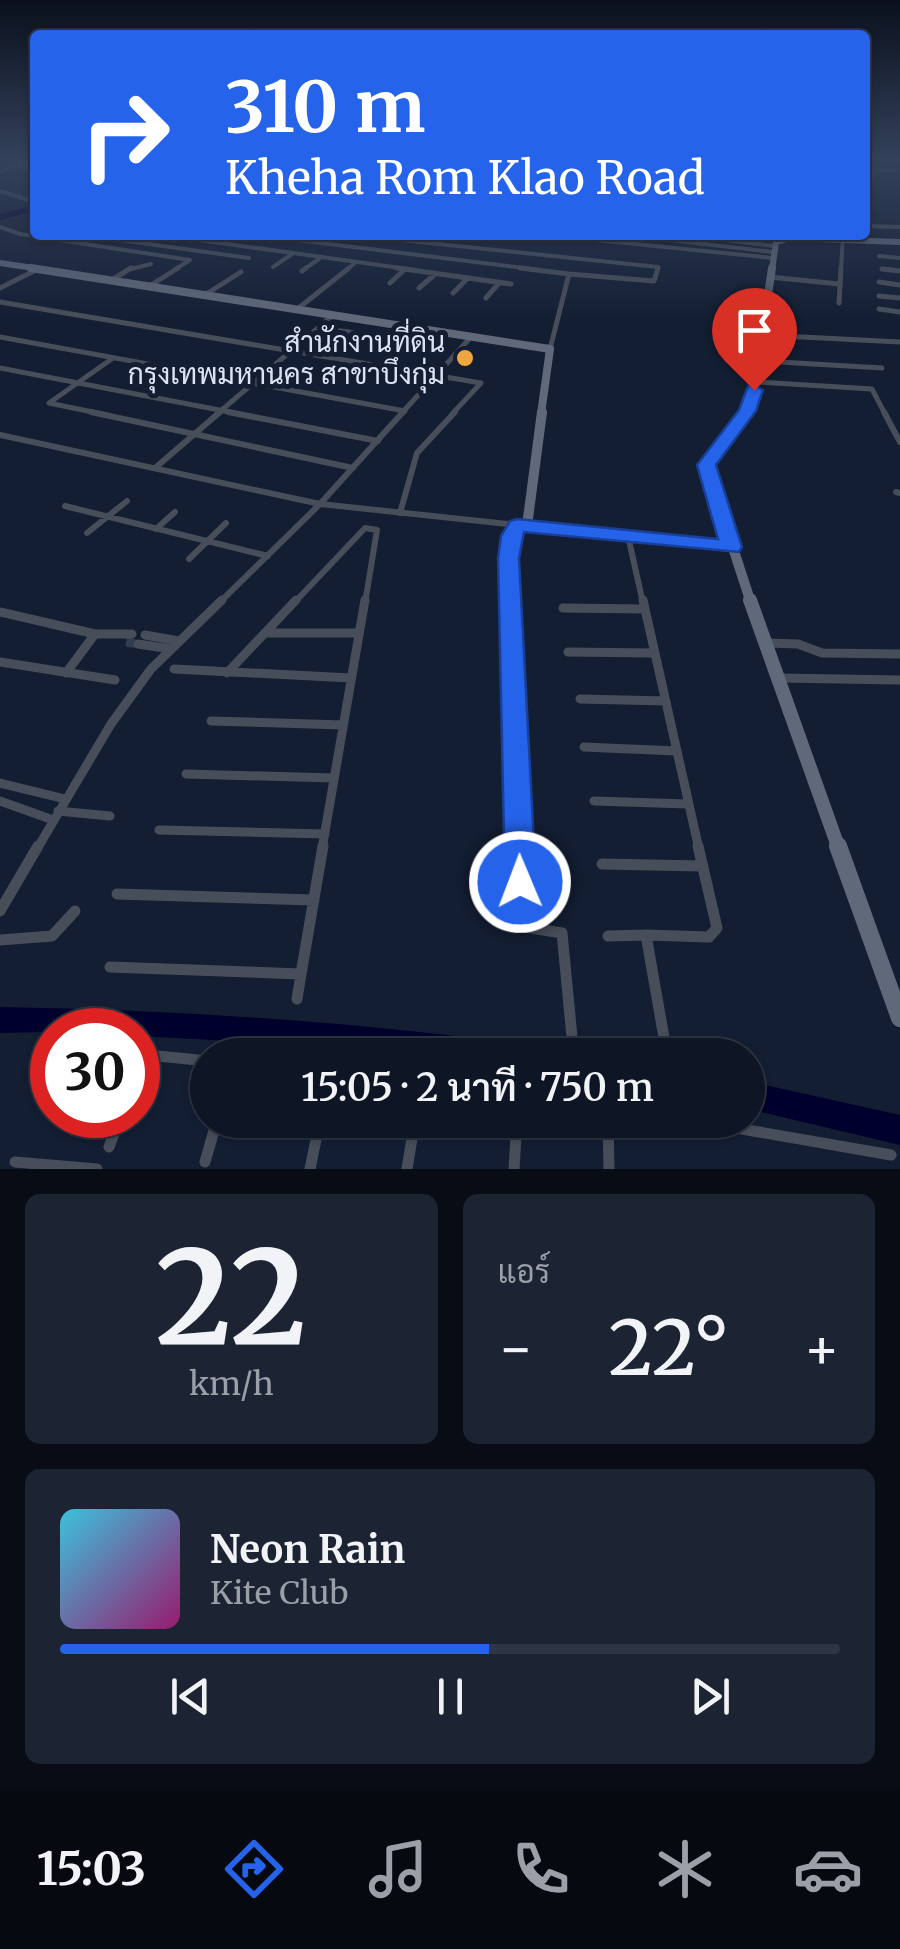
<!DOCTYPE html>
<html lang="th">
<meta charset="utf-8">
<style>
:root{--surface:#0e1626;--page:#1c2332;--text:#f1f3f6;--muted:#9b9fa7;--line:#2e3543;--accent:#2563eb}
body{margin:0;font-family:Merriweather,Sarabun,serif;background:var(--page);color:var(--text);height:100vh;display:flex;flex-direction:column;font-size:38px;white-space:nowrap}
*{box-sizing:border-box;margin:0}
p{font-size:32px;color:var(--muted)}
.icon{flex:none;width:55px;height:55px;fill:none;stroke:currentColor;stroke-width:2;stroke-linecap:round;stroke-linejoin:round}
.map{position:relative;height:1169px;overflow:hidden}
.details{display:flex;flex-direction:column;gap:25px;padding:25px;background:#080c15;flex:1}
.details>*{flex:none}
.hud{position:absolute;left:30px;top:30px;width:840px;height:210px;border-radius:10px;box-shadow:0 2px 8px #0004,0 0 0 2px var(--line);background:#2563eb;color:#fff;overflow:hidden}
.speed{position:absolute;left:30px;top:1008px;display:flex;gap:20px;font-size:50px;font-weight:700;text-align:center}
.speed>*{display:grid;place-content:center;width:130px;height:130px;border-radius:50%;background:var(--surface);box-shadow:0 2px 8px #0004,0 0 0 2px var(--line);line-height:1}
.speed .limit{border:15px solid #d22;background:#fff;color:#111}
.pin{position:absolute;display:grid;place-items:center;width:85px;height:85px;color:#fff;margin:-102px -42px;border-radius:50% 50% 50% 0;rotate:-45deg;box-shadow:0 0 10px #0007}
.pin .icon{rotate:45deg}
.me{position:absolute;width:110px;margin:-55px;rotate:359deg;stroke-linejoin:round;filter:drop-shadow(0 0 8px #0008)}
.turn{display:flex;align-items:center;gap:35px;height:210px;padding:0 30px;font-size:45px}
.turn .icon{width:130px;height:130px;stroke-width:2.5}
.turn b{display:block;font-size:70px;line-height:85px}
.big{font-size:75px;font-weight:600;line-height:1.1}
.details .widget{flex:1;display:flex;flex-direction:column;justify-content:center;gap:15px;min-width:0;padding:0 35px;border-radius:15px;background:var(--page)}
.details .dial{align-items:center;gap:0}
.dial b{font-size:130px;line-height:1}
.song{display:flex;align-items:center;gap:30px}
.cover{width:120px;height:120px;border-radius:15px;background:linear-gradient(135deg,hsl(190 70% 55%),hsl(320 70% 35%))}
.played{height:10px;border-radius:5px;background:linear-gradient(90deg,var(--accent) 55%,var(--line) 55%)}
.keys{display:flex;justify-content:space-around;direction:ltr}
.heat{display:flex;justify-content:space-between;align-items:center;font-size:55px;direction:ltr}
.details .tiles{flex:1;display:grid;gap:25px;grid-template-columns:1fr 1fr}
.widget:last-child{grid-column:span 2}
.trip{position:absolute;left:190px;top:1038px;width:575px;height:100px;border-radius:50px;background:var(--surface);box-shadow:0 2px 8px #0004,0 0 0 2px var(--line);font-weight:600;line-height:100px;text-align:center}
.dock{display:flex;height:160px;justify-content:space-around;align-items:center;background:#06090f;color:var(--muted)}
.dock .icon{width:70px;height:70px}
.dock .selected{color:var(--accent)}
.dock b{font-size:45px;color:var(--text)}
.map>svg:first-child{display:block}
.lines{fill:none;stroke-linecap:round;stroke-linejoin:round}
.river{fill:#00002d;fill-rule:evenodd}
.street-tunnel{stroke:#313c50;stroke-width:9;stroke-dasharray:9 5;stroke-linecap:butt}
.street-far4{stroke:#484e59;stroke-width:4}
.street-far3{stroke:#484e59;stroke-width:5}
.street-far2{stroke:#484e59;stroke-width:6}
.street-far1{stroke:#484e59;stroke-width:9}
.street{stroke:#484e59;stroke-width:11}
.secondary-far4{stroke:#5f697a;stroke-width:6}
.secondary-far3{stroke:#5f697a;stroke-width:8}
.secondary-far2{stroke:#5f697a;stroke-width:10}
.secondary-far1{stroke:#5f697a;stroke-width:14}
.secondary{stroke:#5f697a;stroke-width:18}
.route{fill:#2563eb;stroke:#184099;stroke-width:2.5}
.poi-dot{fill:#f0a63f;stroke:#131e33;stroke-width:4}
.labels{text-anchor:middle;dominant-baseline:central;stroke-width:10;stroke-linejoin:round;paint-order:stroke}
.far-poi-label{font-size:28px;fill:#dce4f3;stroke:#131e33;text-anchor:end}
</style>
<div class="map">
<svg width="900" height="1169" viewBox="0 0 900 1169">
<rect width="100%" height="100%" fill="#131e33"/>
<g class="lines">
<path class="river" d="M 35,205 L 35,211 L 0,220 L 0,214 Z
M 0,1007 C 169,1010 336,1020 503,1042 L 513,1045 L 517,1055 L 397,1055 L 252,1042 L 138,1036 L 138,1030 L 0,1033 Z
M 748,1081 L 900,1115 L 900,1145 L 748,1109 Z"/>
<path class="street-tunnel" d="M 126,642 L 138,644"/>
<path class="street-far4" d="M 18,165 L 35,170
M 873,170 L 894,171
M 0,172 L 32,159
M 0,191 L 35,202
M 865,202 L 876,159
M 865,226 L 900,227
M 0,227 L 20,234 L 190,260 L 174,270
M 84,235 L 249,258
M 163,235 L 415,270
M 256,235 L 540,270
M 352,235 L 658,267 L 657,270
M 546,235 L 773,258
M 627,235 L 773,252
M 682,235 L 774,246
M 748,235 L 779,236
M 879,256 L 900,258
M 273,267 L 292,254
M 882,269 L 895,270
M 127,270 L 151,264
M 303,270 L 319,259
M 346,270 L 355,263
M 841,270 L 843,235"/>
<path class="street-far3" d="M 397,268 L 511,284
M 520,268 L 569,274 L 550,349
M 882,269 L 900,271
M 302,271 L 306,268
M 569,274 L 654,281 L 658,268
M 770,277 L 839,284
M 110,281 L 131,268
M 879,282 L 900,285
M 390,283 L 404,270
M 148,287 L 178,268
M 0,288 L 36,270
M 419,288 L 434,275
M 453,293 L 467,279
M 203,296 L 241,272
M 879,296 L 900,298
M 486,298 L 499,283
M 0,302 L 481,383
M 839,303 L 841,268
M 879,309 L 900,312
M 296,310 L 349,268
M 319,328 L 356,333
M 763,335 L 900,342
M 0,337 L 405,411
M 760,361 L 882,368
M 0,368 L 240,414
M 756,382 L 872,389 L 885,414
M 102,414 L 49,403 L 113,358
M 217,414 L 332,316
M 401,414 L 470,338
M 452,414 L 481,383"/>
<path class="street-far2" d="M 91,412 L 353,468
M 228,412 L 378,441
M 884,412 L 900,442
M 0,435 L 320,504 L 517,525
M 155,468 L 220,412
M 896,492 L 900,493
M 65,506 L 268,556
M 400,513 L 417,453 L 455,412
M 156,529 L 175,512
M 87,533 L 127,501
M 628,536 L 643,603
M 189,559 L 226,523
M 219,603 L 320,504 L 403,412
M 294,603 L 365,528 L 377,530 L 365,603
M 510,603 L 509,558 L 517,525"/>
<path class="street-far1" d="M 510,600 L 519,849
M 643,600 L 699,849
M 563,608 L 645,609
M 0,612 L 95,634 L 132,634
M 265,633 L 359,633
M 145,635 L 179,641
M 767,643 L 798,644 L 822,653 L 900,654
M 138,644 L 171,649
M 568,652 L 654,653
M 0,662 L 115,680
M 174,669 L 351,678
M 66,673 L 95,634
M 227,673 L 296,600
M 780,678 L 900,680
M 580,699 L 666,701
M 211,721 L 343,725
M 584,747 L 676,751
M 186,774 L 334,778
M 0,783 L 65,799
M 0,801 L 53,820
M 594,801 L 688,804
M 58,811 L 110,816
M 159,830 L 325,834
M 37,849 L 111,724 L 151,669 L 222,600
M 322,849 L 365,600"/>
<path class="street" d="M 519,846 L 521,921 L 525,927 L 562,933 L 572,1037
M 602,864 L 701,866
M 117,894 L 314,900
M 0,911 L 38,846
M 608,936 L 646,935
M 0,940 L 52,936 L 75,911
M 110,967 L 301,974 L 323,846
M 297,999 L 301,974
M 666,1049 L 646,935 L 709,937 L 717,928 L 698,846
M 138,1054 L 208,1061
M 138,1069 L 143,1054
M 608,1120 L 609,1169
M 690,1120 L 891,1155
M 109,1147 L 121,1115
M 15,1162 L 97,1169
M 205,1162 L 217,1120
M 310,1169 L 320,1120
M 407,1169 L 415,1120
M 514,1169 L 517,1120"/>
<path class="secondary-far4" d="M 0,263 L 47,270
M 772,270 L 776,242 L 790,238 L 900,242"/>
<path class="secondary-far3" d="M 31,268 L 550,349 L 541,414
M 742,414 L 752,401 L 772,268"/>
<path class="secondary-far2" d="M 542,412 L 527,526 L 731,547
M 744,412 L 706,465 L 751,603"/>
<path class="secondary-far1" d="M 750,600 L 839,849"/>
<path class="secondary" d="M 838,846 L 900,1018"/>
</g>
<linearGradient id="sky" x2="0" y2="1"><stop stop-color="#0a101c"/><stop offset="0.49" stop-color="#33415b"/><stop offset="1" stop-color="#33415b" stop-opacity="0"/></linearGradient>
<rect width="900" height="323" fill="url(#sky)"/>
<path class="route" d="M 754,385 L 763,390 L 756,411 L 716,465 L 742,547 L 739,552 L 524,532 L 519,558 L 536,882 L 532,892 L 520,896 L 509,892 L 505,882 L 498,558 L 501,536 L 510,521 L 517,519 L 718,539 L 697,465 L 739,410 L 748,386 Z"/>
<circle class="poi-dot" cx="465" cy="358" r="10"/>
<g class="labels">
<g class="far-poi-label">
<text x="445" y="342">สำนักงานที่ดิน<tspan x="445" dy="32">กรุงเทพมหานคร สาขาบึงกุ่ม</tspan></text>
</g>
</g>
</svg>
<div class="speed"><div class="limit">30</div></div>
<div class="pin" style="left:754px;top:390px;background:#d93025"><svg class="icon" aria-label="arrive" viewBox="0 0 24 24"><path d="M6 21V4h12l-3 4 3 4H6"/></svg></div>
<svg class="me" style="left:520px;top:882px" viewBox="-20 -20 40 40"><circle r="17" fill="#2563eb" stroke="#fff" stroke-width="3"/><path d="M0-11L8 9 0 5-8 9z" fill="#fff"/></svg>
<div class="trip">15:05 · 2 นาที · 750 m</div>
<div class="hud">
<div class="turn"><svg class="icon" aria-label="right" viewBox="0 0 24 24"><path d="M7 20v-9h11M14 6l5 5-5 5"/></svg><div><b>310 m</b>Kheha Rom Klao Road</div></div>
</div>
</div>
<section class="details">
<div class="tiles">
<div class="widget dial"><b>22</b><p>km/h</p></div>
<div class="widget"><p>แอร์</p>
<div class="heat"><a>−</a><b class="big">22°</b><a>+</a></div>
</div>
<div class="widget">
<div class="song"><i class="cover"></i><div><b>Neon Rain</b><p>Kite Club</p></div></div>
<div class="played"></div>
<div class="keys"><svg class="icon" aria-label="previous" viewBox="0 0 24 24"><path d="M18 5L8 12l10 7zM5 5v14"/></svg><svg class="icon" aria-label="pause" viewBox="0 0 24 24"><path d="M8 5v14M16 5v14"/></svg><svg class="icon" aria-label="next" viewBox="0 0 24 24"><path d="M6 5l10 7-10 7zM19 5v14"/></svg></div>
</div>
</div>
</section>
<nav class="dock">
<b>15:03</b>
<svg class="icon selected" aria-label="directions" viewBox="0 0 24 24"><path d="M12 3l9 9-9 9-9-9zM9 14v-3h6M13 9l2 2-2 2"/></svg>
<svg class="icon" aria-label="music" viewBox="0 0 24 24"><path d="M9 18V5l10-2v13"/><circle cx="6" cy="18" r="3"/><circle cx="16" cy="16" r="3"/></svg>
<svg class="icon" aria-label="phone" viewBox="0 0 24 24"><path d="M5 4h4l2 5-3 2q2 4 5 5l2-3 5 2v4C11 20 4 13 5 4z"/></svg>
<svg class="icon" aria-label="climate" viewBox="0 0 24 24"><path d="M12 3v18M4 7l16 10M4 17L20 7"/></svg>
<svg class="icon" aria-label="car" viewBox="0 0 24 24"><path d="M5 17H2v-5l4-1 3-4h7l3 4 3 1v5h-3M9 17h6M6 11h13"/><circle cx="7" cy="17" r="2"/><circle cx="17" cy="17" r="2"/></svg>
</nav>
